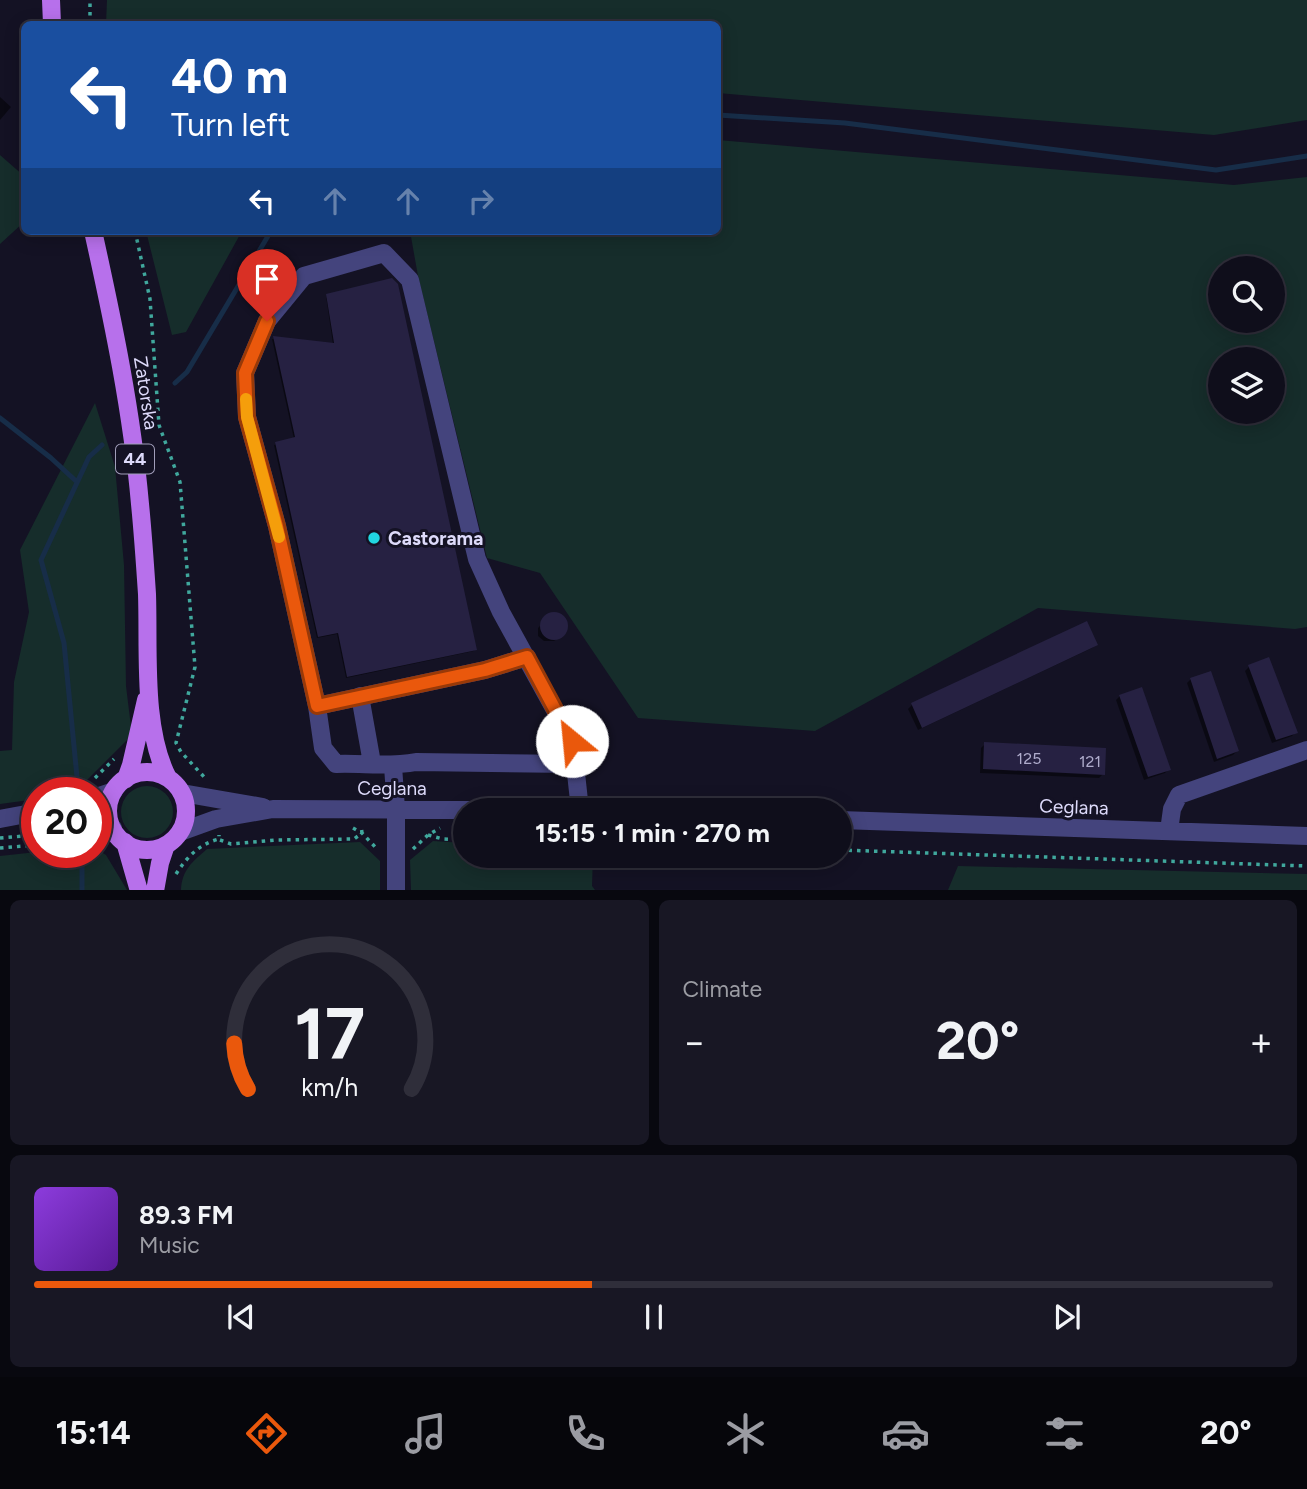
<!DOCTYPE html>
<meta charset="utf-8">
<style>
:root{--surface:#0f0e1b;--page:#181724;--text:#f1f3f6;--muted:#9b9ca3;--line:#2f2e3a;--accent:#ea580c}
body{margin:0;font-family:Figtree,sans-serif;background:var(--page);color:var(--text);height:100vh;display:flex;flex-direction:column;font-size:26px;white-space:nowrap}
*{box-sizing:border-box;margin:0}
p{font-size:23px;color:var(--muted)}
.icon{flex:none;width:38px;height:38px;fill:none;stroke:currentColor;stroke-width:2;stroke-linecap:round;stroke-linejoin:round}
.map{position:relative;height:890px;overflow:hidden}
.details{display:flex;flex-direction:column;gap:10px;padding:10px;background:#08080f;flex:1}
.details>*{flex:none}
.hud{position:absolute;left:21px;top:21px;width:700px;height:214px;border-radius:10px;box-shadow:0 4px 18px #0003,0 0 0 2px var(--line);background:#1a4fa0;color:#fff;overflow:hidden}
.buttons{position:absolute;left:1208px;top:256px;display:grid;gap:14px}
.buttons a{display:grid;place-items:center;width:77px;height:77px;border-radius:50%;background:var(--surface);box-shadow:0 4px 18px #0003,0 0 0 2px var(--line);font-size:35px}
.speed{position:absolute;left:21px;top:777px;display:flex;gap:14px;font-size:35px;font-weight:700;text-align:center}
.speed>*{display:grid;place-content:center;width:91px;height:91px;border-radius:50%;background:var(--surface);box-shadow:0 4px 18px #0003,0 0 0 2px var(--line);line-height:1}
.speed .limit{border:10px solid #d22;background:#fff;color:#111}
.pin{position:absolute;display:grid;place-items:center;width:60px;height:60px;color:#fff;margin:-72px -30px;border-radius:50% 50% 50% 0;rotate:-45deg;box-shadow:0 0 7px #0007}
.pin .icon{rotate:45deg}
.me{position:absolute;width:77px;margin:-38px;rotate:332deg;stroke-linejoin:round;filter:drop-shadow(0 0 5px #0008)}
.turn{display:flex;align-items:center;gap:24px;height:147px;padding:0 35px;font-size:32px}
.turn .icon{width:91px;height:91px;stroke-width:2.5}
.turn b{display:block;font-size:49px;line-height:60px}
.lanes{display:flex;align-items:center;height:66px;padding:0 35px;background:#0003;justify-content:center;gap:35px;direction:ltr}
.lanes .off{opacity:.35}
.big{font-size:52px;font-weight:700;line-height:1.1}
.details .tile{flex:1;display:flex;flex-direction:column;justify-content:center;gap:10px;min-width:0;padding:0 24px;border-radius:10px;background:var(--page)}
.details .dial{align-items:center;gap:0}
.dial svg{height:182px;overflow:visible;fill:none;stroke:var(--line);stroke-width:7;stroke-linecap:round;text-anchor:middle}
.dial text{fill:var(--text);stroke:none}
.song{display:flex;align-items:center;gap:21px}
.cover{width:84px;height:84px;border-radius:10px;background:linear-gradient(135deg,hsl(270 70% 55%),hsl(270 70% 35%))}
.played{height:7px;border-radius:4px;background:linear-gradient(90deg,var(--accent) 45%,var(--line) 45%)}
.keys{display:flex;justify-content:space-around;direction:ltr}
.heat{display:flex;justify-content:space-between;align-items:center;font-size:38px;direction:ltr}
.details .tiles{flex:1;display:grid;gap:10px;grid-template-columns:1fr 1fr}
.tile:last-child{grid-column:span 2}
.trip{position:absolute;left:453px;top:798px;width:399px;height:70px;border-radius:35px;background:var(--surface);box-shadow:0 4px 18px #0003,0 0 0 2px var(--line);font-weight:700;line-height:70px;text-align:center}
.tabs{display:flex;height:112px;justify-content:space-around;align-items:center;background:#06060b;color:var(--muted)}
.tabs .icon{width:49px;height:49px}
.tabs .current{color:var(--accent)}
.tabs b{font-size:32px;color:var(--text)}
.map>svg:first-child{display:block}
.green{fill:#162d2b;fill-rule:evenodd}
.shadow{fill:#0007}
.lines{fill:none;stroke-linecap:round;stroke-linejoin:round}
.stream{stroke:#172d48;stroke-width:5}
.building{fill:#262142}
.path{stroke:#40a89d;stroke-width:3.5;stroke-dasharray:3.5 5;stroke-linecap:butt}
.minor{stroke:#44447d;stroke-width:18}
.major{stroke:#b770eb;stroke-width:18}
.route-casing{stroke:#983908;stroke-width:18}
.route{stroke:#ea580c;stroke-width:12}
.slow{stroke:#f59e0b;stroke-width:12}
.poi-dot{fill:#21d6e0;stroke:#141224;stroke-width:2.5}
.labels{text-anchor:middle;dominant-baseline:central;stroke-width:6;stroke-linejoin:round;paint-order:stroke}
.number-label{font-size:16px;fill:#afaccc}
.shield{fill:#141224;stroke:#a19eba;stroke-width:2}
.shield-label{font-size:18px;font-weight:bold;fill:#dddafa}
.street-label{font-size:19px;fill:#dddafa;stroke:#141224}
.poi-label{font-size:19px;font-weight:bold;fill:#dddafa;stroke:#141224;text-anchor:start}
</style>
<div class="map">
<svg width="1307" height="891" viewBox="0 0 1307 891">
<rect width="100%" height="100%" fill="#141224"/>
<path class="green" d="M 107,0 L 1307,0 L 1307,120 L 1214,135 L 718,93 L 718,24 L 106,24 Z
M 718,140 L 1234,185 L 1307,177 L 1307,627 L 1295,629 L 1038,608 L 815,731 L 638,718 L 540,573 L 487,558 L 418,276 L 410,231 L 718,231 ZM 1220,268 L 1272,268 L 1272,320 L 1220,320 ZM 1220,359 L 1272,359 L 1272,411 L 1220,411 Z
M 0,155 L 24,176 L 24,222 L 0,244 Z
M 146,231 L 242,231 L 186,332 L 172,335 Z
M 95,403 L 115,467 L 124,565 L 126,686 L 132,735 L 87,780 L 67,793 L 37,793 L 37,799 L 0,804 L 0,751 L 12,750 L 14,682 L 29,612 L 20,550 Z
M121 812a26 26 0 1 1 52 0a26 26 0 1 1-52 0Z
M 433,841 L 465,843 L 466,856 L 593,856 L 592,886 L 595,890 L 411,890 L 410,860 Z
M 360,842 L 380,861 L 380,890 L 181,890 C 182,870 192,862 207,849 Z
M 96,849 L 106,855 L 127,890 L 0,890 L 0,856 L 37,852 L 96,852 Z
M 958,866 L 1307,874 L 1307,890 L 948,890 Z"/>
<path class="shadow" d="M 0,97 L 11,107 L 0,120 Z
M 326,296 L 475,649 L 474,651 L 346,678 L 337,634 L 317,638 L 274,445 L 294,439 L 272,339 L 333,344 Z
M 551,614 L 559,615 L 565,620 L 565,632 L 554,641 L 544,641 L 538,636 L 538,628 Z
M 1096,645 L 1092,648 L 918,730 L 908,709 L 912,705 Z
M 1249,667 L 1296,732 L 1292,736 L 1272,743 L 1245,671 Z
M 1191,679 L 1237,751 L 1233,755 L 1214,762 L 1187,683 Z
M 1120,696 L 1169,769 L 1165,773 L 1144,780 L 1116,700 Z
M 985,744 L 1103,774 L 1099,778 L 980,773 L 981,748 Z"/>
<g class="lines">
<path class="stream" d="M 718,115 L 845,123 L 1216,170 L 1307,156
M 175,383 L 187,372 L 271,231
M 0,418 L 51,458 L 77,482
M 77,777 L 64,643 L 41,560 L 89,457 L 102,445
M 82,891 L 82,852"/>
</g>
<path class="building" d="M 392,278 L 398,284 L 477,650 L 347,677 L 338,633 L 318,637 L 275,442 L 295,437 L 273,336 L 334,343 L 326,294 Z
M540 626a14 14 0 1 1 28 0a14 14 0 1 1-28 0Z
M 1087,621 L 1098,645 L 922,728 L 911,703 Z
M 1269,657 L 1298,733 L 1276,740 L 1248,665 Z
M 1211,671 L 1239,751 L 1217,759 L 1190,678 Z
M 1142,687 L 1171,770 L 1148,777 L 1119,695 Z
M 984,742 L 1106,748 L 1105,775 L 983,769 Z"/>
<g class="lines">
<path class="path" d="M 90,24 L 90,0
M 135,231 L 150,299 L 159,425 L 180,482 L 195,667 L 176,743 L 181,752 L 206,779
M 95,778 L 114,759
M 353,828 L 362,833 L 378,850
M 428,835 L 443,839 L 466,840
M 0,838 L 37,835
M 220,840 L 231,844 L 276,840 L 354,839 L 362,833 L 361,825
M 0,848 L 37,845
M 413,849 L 428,835 L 440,828
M 840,850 L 1307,866
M 176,874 C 187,857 199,844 219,839 L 219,835"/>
<path class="minor" d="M 384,253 L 410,280 L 477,559 L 501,612 L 572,741 L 575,764 L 416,762 C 390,767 363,763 336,764 L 323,748 L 317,706 L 277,526 L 247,417 L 245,373 L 267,321 L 304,276 Z
M 360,696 L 372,763
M 317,706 L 485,670 L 527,657
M 575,764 L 580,810
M 393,766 L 396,809 L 396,891
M 182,793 L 263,807
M 96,797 L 114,791
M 0,819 L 37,812
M 840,820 L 1307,836
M 96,826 L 113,828
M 1169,831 L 1172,809 L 1179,795 L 1307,750
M 180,832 L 216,819 L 273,809 L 511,810"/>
<path class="major" d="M 51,0 L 52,24
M 93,231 C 113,321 132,412 140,504 C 143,534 145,564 147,594 C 149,650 142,728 168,778
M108 811a39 39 0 1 1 78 0a39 39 0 1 1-78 0Z
M 126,779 L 131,765 L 146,700
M 125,842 L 139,891
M 155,891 L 160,863 L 166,845"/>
</g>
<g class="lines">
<defs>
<path id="route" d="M 267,321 L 245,373 L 247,417 L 277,526 L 317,706 L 485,670 L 527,657 L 572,741"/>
</defs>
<use href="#route" class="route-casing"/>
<use href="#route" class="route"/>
<path class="slow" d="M 246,399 L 247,417 L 279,537"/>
</g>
<circle class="poi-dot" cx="374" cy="538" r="7"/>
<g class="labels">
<g class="number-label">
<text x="1029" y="758">125</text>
<text x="1090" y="761">121</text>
</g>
<rect class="shield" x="116" y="444.5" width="38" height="29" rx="5"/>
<g class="shield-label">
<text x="135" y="459">44</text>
</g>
<g class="street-label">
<text transform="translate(146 393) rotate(81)">Zatorska</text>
<text x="392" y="788">Ceglana</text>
<text transform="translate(1074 807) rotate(2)">Ceglana</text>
</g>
<g class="poi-label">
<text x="388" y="538">Castorama</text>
</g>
</g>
</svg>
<div class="buttons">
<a><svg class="icon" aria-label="search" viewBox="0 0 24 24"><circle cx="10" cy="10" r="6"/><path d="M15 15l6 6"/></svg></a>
<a><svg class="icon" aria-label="layers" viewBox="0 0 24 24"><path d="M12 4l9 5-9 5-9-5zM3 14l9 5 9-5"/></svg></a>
</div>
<div class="speed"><div class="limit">20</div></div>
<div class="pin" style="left:267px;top:321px;background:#d93025"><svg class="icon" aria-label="arrive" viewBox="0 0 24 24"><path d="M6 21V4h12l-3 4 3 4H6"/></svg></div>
<svg class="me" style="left:572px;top:741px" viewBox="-20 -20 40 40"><circle r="19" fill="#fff"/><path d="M0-13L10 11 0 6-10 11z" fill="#ea580c"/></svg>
<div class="trip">15:15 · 1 min · 270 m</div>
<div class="hud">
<div class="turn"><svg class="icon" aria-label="left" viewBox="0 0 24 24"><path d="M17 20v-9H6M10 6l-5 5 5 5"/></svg><div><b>40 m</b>Turn left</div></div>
<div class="lanes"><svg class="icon" aria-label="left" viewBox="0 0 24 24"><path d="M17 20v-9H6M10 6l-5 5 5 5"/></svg><svg class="icon off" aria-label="ahead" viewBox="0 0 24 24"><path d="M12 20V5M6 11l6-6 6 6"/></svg><svg class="icon off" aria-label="ahead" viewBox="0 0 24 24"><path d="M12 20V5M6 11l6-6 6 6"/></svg><svg class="icon off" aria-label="right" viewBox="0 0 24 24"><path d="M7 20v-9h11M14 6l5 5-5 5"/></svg></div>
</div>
</div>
<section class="details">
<div class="tiles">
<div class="tile dial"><svg viewBox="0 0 100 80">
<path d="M14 69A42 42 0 1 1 86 69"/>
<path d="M14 69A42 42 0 0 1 8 49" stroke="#ea580c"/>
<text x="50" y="56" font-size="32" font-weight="700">17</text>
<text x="50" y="72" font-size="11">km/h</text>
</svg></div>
<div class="tile"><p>Climate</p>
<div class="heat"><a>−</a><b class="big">20°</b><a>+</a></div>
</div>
<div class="tile">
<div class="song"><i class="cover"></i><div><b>89.3 FM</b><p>Music</p></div></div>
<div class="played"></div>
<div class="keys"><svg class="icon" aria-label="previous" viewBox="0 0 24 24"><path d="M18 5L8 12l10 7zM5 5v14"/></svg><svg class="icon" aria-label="pause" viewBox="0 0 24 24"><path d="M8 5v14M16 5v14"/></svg><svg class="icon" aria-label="next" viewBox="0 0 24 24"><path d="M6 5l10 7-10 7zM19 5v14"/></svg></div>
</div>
</div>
</section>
<nav class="tabs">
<b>15:14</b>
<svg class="icon current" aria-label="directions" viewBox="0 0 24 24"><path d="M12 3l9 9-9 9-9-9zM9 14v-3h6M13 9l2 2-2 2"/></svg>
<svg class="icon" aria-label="music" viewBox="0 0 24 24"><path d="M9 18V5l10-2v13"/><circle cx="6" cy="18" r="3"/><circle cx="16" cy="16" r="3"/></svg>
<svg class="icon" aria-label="phone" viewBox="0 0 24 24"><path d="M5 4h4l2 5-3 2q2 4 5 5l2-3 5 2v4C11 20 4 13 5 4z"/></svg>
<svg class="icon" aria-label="climate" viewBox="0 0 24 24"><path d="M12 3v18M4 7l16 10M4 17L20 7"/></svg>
<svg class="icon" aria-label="car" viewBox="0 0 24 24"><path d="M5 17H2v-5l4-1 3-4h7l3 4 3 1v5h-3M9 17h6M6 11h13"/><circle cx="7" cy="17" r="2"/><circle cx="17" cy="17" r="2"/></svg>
<svg class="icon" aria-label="filters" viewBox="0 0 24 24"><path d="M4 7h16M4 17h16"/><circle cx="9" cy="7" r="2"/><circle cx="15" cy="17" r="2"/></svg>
<b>20°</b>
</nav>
